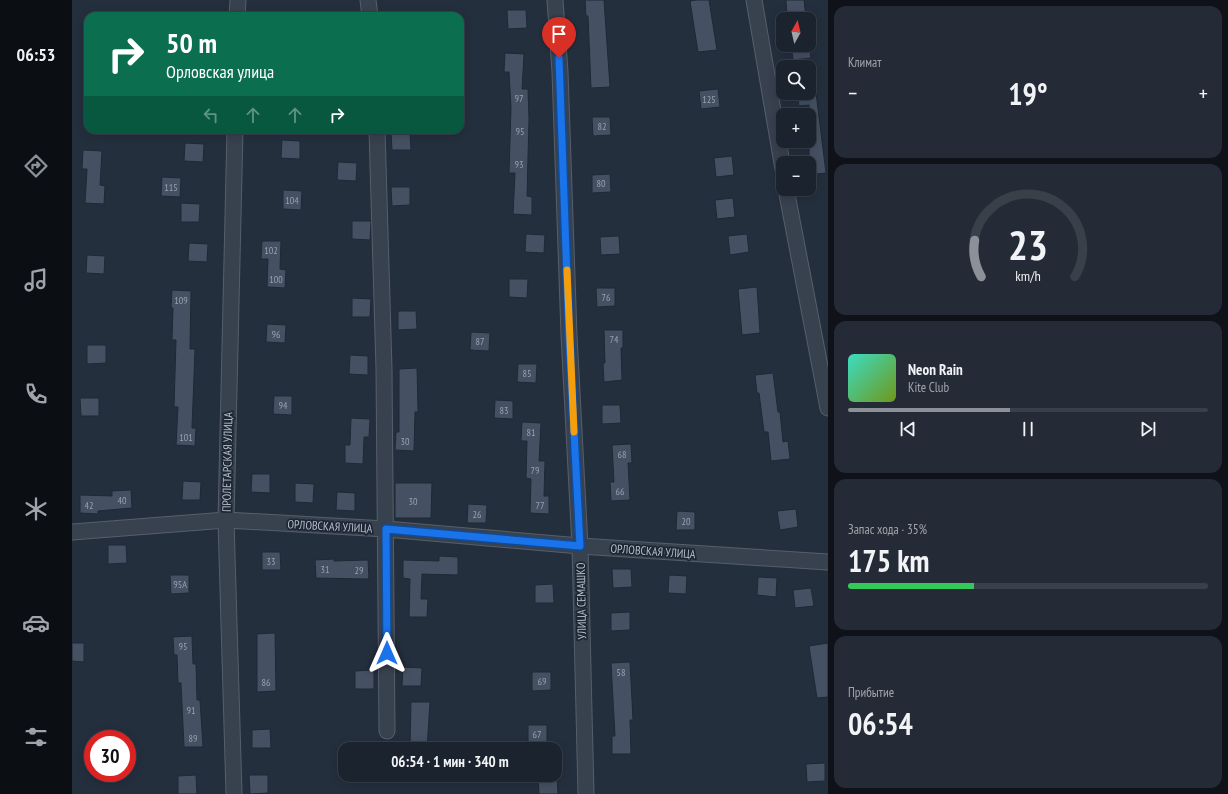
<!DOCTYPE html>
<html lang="ru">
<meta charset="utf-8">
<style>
:root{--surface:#1b232e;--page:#242b36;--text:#f1f3f6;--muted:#a0a4aa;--line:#39404a;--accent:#8c9099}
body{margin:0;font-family:"PT Sans Narrow",sans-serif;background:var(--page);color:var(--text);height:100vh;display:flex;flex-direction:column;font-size:15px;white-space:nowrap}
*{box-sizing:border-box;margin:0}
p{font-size:13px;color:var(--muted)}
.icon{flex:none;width:22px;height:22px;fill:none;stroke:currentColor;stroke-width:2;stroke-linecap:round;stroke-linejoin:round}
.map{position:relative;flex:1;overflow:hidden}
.panel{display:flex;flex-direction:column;gap:6px;padding:6px;background:#0f1319;width:400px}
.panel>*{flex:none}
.top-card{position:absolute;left:12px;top:12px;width:380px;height:122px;border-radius:12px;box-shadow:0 2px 10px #0003,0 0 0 1px var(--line);background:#0b6e4f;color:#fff;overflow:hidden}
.needle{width:26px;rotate:8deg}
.controls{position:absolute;left:704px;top:12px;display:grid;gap:8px}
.controls a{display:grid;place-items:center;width:40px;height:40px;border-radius:8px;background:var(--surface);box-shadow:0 2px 10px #0003,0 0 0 1px var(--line);font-size:20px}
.speed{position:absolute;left:12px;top:730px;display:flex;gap:8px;font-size:20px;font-weight:700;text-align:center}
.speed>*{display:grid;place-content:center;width:52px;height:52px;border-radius:50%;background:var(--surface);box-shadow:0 2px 10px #0003,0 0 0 1px var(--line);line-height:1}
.speed .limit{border:6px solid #d22;background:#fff;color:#111}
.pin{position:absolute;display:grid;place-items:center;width:34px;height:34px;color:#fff;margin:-41px -17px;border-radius:50% 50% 50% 0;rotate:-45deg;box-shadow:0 0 4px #0007}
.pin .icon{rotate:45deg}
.me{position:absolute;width:44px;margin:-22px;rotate:0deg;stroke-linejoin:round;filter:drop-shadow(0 0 3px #0008)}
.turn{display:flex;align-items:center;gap:14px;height:84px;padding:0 16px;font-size:18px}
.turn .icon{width:52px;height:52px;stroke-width:2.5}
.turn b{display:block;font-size:28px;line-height:34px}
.lanes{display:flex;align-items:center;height:38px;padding:0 16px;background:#0003;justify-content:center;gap:20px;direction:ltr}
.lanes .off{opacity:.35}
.big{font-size:30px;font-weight:700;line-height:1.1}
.panel .tile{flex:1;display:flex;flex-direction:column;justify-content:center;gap:6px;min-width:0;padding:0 14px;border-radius:12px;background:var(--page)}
.panel .dial{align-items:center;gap:0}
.dial svg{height:104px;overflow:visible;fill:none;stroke:var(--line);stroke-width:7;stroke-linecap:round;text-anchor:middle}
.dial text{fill:var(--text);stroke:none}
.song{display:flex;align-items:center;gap:12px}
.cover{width:48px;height:48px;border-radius:6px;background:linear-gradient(135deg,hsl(170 70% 55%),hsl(80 70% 35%))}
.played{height:4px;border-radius:2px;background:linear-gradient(90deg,var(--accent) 45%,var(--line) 45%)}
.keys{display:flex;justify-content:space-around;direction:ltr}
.heat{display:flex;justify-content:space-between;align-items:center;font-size:22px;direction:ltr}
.charge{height:6px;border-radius:3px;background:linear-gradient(90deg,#34c759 35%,var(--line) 0)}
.trip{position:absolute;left:266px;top:742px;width:224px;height:40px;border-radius:12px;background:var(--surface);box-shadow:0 2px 10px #0003,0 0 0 1px var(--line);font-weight:700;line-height:40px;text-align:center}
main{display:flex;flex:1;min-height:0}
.tab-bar{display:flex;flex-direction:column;width:72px;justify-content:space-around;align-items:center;background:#0b0e12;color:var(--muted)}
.tab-bar .icon{width:28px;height:28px}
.tab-bar .current{color:var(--accent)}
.tab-bar b{font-size:18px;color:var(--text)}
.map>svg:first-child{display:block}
.building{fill:#455162;stroke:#1f2835}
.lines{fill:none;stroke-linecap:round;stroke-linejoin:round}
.minor-casing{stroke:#565f6c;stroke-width:17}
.minor{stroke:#38414e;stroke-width:15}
.route-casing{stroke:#114b97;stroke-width:10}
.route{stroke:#1a73e8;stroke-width:7}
.slow{stroke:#f59e0b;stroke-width:7}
.labels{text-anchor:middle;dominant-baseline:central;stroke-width:3.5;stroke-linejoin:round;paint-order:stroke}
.number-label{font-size:10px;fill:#98a1af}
.street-label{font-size:12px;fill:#b4bcc9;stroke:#1d2633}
</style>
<main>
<nav class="tab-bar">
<b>06:53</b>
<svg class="icon current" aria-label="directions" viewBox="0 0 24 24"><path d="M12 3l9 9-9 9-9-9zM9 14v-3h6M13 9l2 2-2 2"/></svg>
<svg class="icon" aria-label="music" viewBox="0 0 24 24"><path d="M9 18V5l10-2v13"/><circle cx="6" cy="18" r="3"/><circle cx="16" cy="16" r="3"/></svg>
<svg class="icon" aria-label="phone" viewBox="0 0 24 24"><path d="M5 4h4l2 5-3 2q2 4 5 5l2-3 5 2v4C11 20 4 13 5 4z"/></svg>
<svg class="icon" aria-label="climate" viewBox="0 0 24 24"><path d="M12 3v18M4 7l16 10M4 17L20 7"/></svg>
<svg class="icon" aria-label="car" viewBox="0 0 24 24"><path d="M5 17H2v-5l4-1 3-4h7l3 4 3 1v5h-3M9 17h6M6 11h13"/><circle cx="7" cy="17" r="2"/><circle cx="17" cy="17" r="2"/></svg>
<svg class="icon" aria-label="filters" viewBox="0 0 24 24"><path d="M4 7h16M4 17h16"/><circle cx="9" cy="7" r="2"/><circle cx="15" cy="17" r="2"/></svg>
</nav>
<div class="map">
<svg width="756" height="794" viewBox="0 0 756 794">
<rect width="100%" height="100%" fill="#242f3e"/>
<path class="building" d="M 513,0 L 532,0 L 538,87 L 519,88 L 516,16 L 514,16 Z
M 625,0 L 637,0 L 645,50 L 626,52 L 618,1 Z
M 714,0 L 732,0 L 734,17 L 715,18 Z
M 435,10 L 454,10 L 455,28 L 436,29 Z
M 719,45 L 737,45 L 739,58 L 721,60 Z
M 433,53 L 452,54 L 450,89 L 456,89 L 457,119 L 455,196 L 460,197 L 460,215 L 441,214 L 443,173 L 437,173 L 439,108 L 437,72 L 432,72 Z
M 646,89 L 648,107 L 629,109 L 627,91 Z
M 725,93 L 744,93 L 754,173 L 737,175 L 737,105 L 727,106 Z
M 520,117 L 538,117 L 539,135 L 521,136 Z
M 319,132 L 338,132 L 339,150 L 320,150 Z
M 210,140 L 228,141 L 228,159 L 209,158 Z
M 113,143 L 132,144 L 131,162 L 112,161 Z
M 11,150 L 30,151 L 28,185 L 33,186 L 32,204 L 13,203 L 15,169 L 10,169 Z
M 660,156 L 662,175 L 644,177 L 642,158 Z
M 266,162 L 285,163 L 284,181 L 265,180 Z
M 538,174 L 539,192 L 520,193 L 520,175 Z
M 90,177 L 109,178 L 108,197 L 89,196 Z
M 319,187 L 338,187 L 338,205 L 320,206 Z
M 211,190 L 230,191 L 229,210 L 211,209 Z
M 661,198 L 663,217 L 645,219 L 643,200 Z
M 109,203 L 128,204 L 127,222 L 109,222 Z
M 280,221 L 299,221 L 298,240 L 280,239 Z
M 454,234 L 473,235 L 472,253 L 453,252 Z
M 675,234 L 677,252 L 658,255 L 656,236 Z
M 547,236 L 548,254 L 529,255 L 528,237 Z
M 190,241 L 209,241 L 208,269 L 214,270 L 213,288 L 195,287 L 196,259 L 189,259 Z
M 117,243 L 136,244 L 135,262 L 116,261 Z
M 15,255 L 33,256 L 32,274 L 14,273 Z
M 437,279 L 456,279 L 455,298 L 437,297 Z
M 685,287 L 688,333 L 670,335 L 666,289 Z
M 524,288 L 543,288 L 543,306 L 525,307 Z
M 100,290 L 119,291 L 118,349 L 123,349 L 120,428 L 124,428 L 123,446 L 104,445 L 106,407 L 102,407 L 104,340 L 100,340 L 101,308 L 99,308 Z
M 280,298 L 299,299 L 298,317 L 280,317 Z
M 326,311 L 344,311 L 345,329 L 326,330 Z
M 195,324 L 214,325 L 213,343 L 194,342 Z
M 532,330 L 551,330 L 551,348 L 549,348 L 550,380 L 532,382 L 531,363 L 533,363 Z
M 399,332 L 418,333 L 417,351 L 398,350 Z
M 15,345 L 34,345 L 34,363 L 15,364 Z
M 278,355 L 296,356 L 296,375 L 277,374 Z
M 446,364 L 465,364 L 464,383 L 445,382 Z
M 345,368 L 346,412 L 343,412 L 342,451 L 323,450 L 324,432 L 327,432 L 327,369 Z
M 701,373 L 706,412 L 708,412 L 711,442 L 716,441 L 718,459 L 699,461 L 696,432 L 692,432 L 687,393 L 685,393 L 683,375 Z
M 202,396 L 220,396 L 220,415 L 201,414 Z
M 8,398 L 27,398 L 27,416 L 9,416 Z
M 423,400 L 441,401 L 441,419 L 422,418 Z
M 530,405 L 548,405 L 549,423 L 530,424 Z
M 279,418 L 298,419 L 297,437 L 292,437 L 291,464 L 273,463 L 273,445 L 278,445 Z
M 450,422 L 469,423 L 467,461 L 473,461 L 472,496 L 477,496 L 477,514 L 458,513 L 459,479 L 454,478 L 455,441 L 449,441 Z
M 559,444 L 560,463 L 556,463 L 558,500 L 539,501 L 538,482 L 542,482 L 540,445 Z
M 180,474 L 198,474 L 198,493 L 179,492 Z
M 111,481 L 129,482 L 128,500 L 110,500 Z
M 223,483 L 242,484 L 241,503 L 223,502 Z
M 323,483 L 360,483 L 359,518 L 323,518 Z
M 59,490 L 60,508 L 26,511 L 26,514 L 8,513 L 8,495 L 40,496 L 40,491 Z
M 265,492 L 283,493 L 283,511 L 264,510 Z
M 396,504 L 415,505 L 414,523 L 395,523 Z
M 724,509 L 726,527 L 708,530 L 705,511 Z
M 605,511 L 623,512 L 623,530 L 604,530 Z
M 36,545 L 54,545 L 55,563 L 36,564 Z
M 190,552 L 208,552 L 209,570 L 190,570 Z
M 367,556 L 386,557 L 386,575 L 350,574 L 349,599 L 356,599 L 355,617 L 337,617 L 338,579 L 331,578 L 331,560 L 367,561 Z
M 262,559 L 262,561 L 296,560 L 297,579 L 244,578 L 243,560 Z
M 540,569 L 559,569 L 560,587 L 541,588 Z
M 98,575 L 117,575 L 117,593 L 99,594 Z
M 597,575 L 615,576 L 614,594 L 596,593 Z
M 686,577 L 705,578 L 704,597 L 685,595 Z
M 481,584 L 482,603 L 463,603 L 463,585 Z
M 739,588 L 742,606 L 723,608 L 721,590 Z
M 558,612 L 558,630 L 539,631 L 539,613 Z
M 203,633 L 204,691 L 185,692 L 185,634 Z
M 120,636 L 121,664 L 124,664 L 125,700 L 128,700 L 131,747 L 112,747 L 109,683 L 106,683 L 105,655 L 102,655 L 101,637 Z
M 0,643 L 12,643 L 12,662 L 0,661 Z
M 756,643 L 756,697 L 745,698 L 737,646 Z
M 558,662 L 561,720 L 558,720 L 559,754 L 540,754 L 540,736 L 543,736 L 539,663 Z
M 331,667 L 350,668 L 349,686 L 330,686 Z
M 302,670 L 302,689 L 283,689 L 283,671 Z
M 460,672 L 479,672 L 479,690 L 460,691 Z
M 339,702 L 358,702 L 355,749 L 338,749 Z
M 456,725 L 475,725 L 475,743 L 456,743 Z
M 198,729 L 199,748 L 180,748 L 180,730 Z
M 753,763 L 753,781 L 735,782 L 734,764 Z
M 124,775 L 125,794 L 106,794 L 106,776 Z
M 177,775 L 196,775 L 196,793 L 178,794 Z
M 466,777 L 485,777 L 486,794 L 467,794 Z"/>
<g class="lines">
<defs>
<path id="minor" d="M 296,0 L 298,16
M 483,0 L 488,72 L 497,335 L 508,546 L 514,794
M 682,0 L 711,169
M 165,16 L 166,0
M 305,130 L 312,369 L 315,731
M 714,189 L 756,408
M 0,532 L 154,520 L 314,529 L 508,546 L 756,562
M 162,794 L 154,520 L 163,130"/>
</defs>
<use href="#minor" class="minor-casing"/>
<use href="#minor" class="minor"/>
</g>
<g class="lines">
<defs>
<path id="route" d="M 315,653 L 314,529 L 508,546 L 497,335 L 487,58"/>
</defs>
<use href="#route" class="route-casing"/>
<use href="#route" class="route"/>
<path class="slow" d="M 495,270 L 502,432"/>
</g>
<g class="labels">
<g class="number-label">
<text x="447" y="98">97</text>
<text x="637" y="99">125</text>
<text x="530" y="126">82</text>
<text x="448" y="131">95</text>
<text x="447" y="164">93</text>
<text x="529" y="183">80</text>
<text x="99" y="187">115</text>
<text x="220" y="200">104</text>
<text x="199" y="250">102</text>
<text x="204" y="279">100</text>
<text x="534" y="297">76</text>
<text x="109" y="300">109</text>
<text x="204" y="334">96</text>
<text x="542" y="339">74</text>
<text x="408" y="341">87</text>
<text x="455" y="373">85</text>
<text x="211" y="405">94</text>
<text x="432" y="410">83</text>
<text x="459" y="432">81</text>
<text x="114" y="437">101</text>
<text x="333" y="441">30</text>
<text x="550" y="454">68</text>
<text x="463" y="470">79</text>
<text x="548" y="491">66</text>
<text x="50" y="500">40</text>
<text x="341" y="501">30</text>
<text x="17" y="505">42</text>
<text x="468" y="505">77</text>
<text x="405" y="514">26</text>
<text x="614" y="521">20</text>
<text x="199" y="561">33</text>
<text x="253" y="569">31</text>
<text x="287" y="570">29</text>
<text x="108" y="584">95А</text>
<text x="111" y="646">95</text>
<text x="549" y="672">58</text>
<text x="470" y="681">69</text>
<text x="194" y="682">86</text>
<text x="119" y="710">91</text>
<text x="465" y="734">67</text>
<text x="121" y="738">89</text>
</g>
<g class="street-label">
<text transform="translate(155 462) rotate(-89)">ПРОЛЕТАРСКАЯ УЛИЦА</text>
<text transform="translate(258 526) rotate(3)">ОРЛОВСКАЯ УЛИЦА</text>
<text transform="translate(581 551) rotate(4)">ОРЛОВСКАЯ УЛИЦА</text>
<text transform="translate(509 601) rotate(-91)">УЛИЦА СЕМАШКО</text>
</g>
</g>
</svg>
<div class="controls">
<a><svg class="needle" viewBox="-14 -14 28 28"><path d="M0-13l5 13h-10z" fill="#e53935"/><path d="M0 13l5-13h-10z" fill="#a0a4aa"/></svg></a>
<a><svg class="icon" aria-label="search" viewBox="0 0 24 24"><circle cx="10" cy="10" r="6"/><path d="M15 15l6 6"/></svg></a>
<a>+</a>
<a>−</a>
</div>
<div class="speed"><div class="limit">30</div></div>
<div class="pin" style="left:487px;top:58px;background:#d93025"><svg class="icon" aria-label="arrive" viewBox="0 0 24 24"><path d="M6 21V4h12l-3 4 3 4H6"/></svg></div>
<svg class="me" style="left:315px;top:653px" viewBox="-20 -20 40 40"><path d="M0-17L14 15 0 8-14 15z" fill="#1a73e8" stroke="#fff" stroke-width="4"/></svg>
<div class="trip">06:54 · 1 мин · 340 m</div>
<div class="top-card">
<div class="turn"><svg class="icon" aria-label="right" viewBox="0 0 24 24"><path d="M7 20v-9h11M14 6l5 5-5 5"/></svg><div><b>50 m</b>Орловская улица</div></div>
<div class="lanes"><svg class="icon off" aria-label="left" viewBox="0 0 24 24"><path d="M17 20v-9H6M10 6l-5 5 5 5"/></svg><svg class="icon off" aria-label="ahead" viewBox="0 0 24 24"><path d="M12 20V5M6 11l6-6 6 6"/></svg><svg class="icon off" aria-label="ahead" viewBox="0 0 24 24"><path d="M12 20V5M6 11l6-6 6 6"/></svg><svg class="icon" aria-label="right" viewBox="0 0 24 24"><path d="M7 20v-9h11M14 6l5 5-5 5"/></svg></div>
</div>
</div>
<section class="panel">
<div class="tile"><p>Климат</p>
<div class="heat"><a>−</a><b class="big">19°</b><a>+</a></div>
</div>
<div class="tile dial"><svg viewBox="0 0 100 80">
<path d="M14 69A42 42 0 1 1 86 69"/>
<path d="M14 69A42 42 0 0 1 9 41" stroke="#8c9099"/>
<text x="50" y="56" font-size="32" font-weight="700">23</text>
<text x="50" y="72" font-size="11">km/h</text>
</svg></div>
<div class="tile">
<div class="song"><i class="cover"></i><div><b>Neon Rain</b><p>Kite Club</p></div></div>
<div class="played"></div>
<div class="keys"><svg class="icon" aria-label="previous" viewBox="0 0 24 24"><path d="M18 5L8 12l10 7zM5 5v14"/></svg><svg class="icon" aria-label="pause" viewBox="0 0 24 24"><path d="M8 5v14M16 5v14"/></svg><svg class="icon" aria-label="next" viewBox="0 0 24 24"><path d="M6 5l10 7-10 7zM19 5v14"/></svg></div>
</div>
<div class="tile"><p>Запас хода · 35%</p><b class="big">175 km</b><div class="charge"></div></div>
<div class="tile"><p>Прибытие</p><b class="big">06:54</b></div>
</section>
</main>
